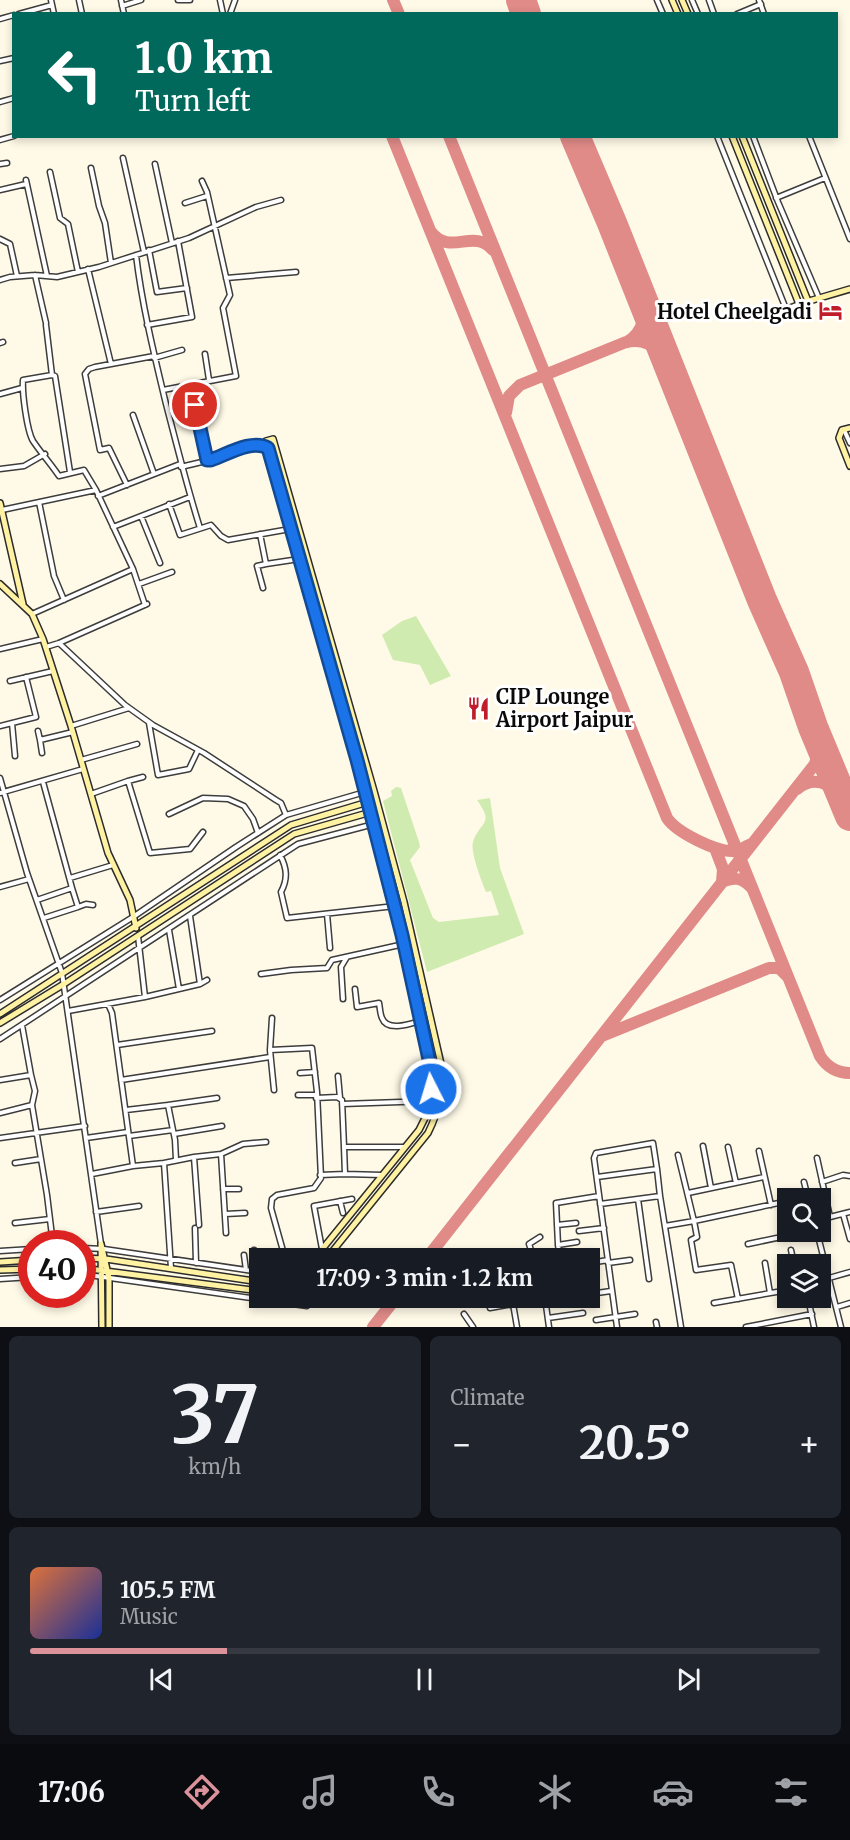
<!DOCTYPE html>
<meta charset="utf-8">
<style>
:root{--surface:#171b24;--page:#20242c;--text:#f1f3f6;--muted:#9ea1a6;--line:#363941;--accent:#db929a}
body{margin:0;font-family:Merriweather,serif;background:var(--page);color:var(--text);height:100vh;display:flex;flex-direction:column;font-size:22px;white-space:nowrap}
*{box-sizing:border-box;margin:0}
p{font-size:20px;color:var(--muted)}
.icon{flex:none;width:33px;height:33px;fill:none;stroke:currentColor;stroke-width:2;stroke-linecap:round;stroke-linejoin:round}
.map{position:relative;height:1327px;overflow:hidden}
.side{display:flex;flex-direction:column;gap:9px;padding:9px;background:#0d0f14;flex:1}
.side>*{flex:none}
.hud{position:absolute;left:12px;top:12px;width:826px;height:126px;border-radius:0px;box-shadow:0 3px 9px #0003;background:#00695c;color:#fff;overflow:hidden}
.controls{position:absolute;left:777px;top:1188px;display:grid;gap:12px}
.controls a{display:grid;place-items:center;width:54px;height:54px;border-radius:0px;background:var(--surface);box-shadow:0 3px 9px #0003;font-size:30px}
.speed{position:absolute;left:18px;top:1230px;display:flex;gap:12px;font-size:30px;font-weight:700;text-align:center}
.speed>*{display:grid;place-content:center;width:78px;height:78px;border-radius:50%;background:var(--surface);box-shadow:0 3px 9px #0003;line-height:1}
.speed .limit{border:9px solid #d22;background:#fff;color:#111}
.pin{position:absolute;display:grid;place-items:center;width:51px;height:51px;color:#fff;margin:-26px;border:3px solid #fff;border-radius:50%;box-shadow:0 2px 6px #0007}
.me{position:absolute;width:66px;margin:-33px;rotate:355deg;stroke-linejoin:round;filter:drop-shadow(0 0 4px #0008)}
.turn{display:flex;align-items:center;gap:21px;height:126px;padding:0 24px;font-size:27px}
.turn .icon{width:78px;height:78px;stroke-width:2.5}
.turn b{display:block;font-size:42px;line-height:51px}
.big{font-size:45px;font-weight:700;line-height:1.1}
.side .tile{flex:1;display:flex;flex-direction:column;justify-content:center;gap:9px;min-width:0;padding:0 21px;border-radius:9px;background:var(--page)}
.side .dial{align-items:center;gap:0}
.dial b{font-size:78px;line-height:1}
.song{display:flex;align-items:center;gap:18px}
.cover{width:72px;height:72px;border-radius:9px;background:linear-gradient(135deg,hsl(20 70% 55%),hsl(230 70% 35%))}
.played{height:6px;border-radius:3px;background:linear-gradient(90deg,var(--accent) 25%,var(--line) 25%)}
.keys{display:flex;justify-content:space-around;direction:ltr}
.heat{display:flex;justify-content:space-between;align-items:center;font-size:33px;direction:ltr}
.side .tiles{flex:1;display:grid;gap:9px;grid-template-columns:1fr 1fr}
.tile:last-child{grid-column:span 2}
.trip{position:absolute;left:249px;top:1248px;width:351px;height:60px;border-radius:0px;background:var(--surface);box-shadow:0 3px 9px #0003;font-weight:700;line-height:60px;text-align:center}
.dock{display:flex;height:96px;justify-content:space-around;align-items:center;background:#090b0e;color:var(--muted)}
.dock .icon{width:42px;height:42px}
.dock .current{color:var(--accent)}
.dock b{font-size:27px;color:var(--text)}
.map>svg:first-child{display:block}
.green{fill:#d0ebb0}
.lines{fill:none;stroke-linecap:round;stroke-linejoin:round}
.taxiway{stroke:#e08b88;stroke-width:12}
.runway{stroke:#e08b88;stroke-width:30}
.street-casing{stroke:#3d3d3d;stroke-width:7}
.secondary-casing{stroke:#2c2c2c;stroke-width:8}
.street{stroke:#fff;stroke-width:4}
.secondary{stroke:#fff2a2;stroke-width:5}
.route-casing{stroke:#114b97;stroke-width:15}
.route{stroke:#1a73e8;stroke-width:10}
.labels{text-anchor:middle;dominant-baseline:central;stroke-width:6;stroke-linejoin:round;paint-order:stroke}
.poi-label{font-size:20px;font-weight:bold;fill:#0a0a0a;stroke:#fff;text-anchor:end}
</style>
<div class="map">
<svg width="850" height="1327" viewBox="0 0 850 1327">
<rect width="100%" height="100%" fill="#fffae7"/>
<path class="green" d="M 416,616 L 451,676 L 430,685 L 420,665 L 393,660 L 382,635 L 402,621 Z
M 396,787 L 401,788 L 419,842 L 420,847 L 410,860 L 433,918 L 439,922 L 499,915 L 491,891 L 486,892 C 482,882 470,852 473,842 C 480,821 495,825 477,800 L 490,798 L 500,868 L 524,934 L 427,972 L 383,801 L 392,796 L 391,791 Z"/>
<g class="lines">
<path class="taxiway" d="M 393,0 L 399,14
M 520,0 L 524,14
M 392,136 L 667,818 C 676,832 716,852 733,851 C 739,851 745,847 751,844
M 449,136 L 820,1056 C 827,1067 837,1073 850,1073
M 431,232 C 451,257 473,227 493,250
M 627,342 C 644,332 647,314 641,297
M 506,413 L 509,396 L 520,385 L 626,342 C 643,338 655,345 665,359
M 830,765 L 839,782 L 850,792
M 797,789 C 818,772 838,788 847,808
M 715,848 L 723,869 L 722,882 C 734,876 742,878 752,888
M 602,1036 L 769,968 L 779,968 L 787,976
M 427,1258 L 815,764 L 819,747 L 813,727
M 373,1327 L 396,1298"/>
<path class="runway" d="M 521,0 L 526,14
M 575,136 L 612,223 L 762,600 L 794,672 L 813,727 L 850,816"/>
<defs>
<path id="street" d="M 51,0 L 54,14
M 79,0 L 82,14
M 121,0 L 124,14
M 178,0 L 190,0
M 220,0 L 223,14
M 657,0 L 663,14
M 692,0 L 698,14
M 709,0 L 714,14
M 759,0 L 764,14
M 122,6 L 141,0
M 19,14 L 52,5
M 230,14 L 235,0
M 737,14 L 761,4
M 0,19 L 14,15
M 0,61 L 14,58
M 0,102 L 14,98
M 717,136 L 786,309 L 799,304
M 753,136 L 778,202 L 819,298
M 809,136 L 850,239
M 0,140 L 14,136
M 123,158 L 144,252
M 0,164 L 7,163
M 155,164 L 172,243
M 91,168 L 99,206 L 105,223 L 111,263
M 50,172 L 60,218 L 68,224 L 78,272
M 26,180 L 47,276
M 0,190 L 26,184
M 776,198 L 825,178
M 185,203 L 207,196
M 0,239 L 10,244 L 17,276
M 149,250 L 157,292 L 187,288
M 136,255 C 142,305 154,354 166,404 C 177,446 187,487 200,528
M 88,269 L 111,364
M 35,275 L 46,323
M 226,278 L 296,272
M 0,280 L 10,277 L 35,275 L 57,277 L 99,267 L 189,238 L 256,207 L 281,200
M 46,325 L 52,375
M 147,325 L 192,317 L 178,241
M 0,343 L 3,342
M 205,354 L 209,380
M 154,358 L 182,350
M 163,390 L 236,376 L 223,308 L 230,295 L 207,192 L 202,181
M 0,394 L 22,388
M 195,405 L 207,460
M 133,415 L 154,474
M 844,430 L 850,443
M 181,467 C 192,464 203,462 214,459 C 231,454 251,439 268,448
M 0,469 L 24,466 L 45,454
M 70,472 L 55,376 L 52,375 L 23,380 C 22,393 27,431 33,441 C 41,453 51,464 59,476 L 84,470 L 96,490
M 127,485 L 109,448 L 100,450 L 85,374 L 89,369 L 95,367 L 154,356
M 98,496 L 180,464
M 39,502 L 54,576 L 64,600
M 169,504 L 180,535 L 211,525 L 221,536 L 228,540 L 290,529
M 2,510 L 96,490 L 133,569
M 141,516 L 160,563
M 113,527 L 190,497
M 260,534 L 266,564 L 299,559
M 139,584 L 172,572
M 263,588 L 257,566 L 266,564
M 32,614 L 133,569 L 145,605
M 59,643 L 125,705 L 153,725 L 204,753 L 276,800 L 281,803 L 286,815
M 46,647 L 59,643 L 147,604
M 0,649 L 43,639
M 10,681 L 53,671
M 12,723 L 15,756
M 149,723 L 158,775 L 189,769 L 198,750
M 0,726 L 36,717 L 26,677
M 71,726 L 129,708
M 38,731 L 40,740 L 73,732
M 40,740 L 42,753
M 81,760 L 137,744
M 0,778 L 27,873 L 62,973 L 101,1244
M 128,781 L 143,777
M 0,793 L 83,769
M 91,794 L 128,781 L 150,853 L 190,849 L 203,832
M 169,814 L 203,798 L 228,799 L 244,806 L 253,819 L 258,833
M 280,855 C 287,868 288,879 281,892 L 287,918 L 395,906
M 70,878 L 113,865
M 0,887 L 29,879
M 37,900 L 72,888 L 43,782
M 78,907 L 86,904 L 93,905
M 327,914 L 330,948
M 190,916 L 200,984
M 44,918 L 78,907 L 72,888
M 169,930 L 179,989
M 138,936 L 145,997
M 261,974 L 291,970 L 327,968 L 332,960 L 404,944
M 355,989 L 357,1007 L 379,1003 C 380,1008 380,1014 382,1018 C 387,1032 410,1024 420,1021
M 343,999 L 341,967 L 347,957
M 0,1000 L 133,917 L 236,847 L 286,815 L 365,792
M 68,1011 L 145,997 L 200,984 L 207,980
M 22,1025 L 31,1075
M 0,1039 L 298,844 L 374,824
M 117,1045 L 212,1031
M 270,1050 L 272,1018
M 300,1073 L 315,1072
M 338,1076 L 340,1098
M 0,1080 L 31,1075 L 35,1091 L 32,1105 L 0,1113
M 121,1080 L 270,1057
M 274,1090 L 270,1050 L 312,1048 L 317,1092 L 321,1178 L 314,1188 L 277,1195 L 272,1199 L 271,1208 L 285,1258
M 298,1095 L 316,1095
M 316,1098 L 337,1097 L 342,1100 L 344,1147
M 342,1104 L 429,1101
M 32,1105 L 47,1195 L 53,1244
M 168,1105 L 217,1098
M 126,1110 L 168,1105 L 175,1140 L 176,1160
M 174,1134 L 222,1126
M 129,1136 L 173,1130
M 0,1138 L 85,1126
M 86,1138 L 128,1132
M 703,1146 L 711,1188
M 728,1147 L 736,1183
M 759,1151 L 771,1205
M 221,1154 L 226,1233
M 194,1157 L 221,1154 L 243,1144 L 266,1142
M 817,1158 L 830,1217 L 820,1220
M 15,1163 L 41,1159
M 164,1163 L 194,1157 L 199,1225
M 133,1166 L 164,1163 L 171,1268
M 92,1174 L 133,1166 L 112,1013 L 108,1004
M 320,1175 L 345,1174
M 382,1175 L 345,1174 L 344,1147 L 404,1147
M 597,1177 L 657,1169 L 653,1143 L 596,1153 L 594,1158 L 617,1327
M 804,1182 L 808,1198
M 822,1182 L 843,1175 L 850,1176
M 223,1189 L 239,1189
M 688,1193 L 764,1177
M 660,1196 L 681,1327
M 638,1199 L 649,1279
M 340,1201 L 343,1213
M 600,1204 L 660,1196 L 657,1169
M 96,1212 L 139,1206
M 225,1214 L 245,1213
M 843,1214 L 850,1239
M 830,1217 L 850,1212
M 15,1223 L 50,1219
M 557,1225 L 576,1223
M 665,1226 L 694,1221 L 678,1155
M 195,1228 L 196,1263
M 579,1231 L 604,1228
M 817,1232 L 841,1327
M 748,1244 L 805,1232
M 558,1245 L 556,1203 L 599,1196
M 82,1248 L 104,1249 L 260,1272
M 322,1249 L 314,1206 L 352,1199
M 254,1250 L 256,1272
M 791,1250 L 794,1264
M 0,1251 L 32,1249
M 532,1253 L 529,1244 L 540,1237
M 244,1255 L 246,1270
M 523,1258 L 532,1253 L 536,1258
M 560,1258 L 558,1245 L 577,1242
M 590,1263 L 608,1260
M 608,1263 L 630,1260
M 765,1263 L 770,1293
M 82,1274 L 307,1306 L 311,1298
M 829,1278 L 850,1272
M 0,1279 L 32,1277
M 820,1284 L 830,1283
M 590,1294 L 611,1291
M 512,1298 L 517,1327
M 545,1298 L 549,1327
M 808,1298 L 814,1327
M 738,1299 L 731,1265 L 696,1270 L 691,1240 L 697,1237 L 694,1221 L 788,1201
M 545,1302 L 569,1298
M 714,1303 L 788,1290
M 837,1307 L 850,1303
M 490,1308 L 513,1304
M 464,1314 L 473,1327
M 548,1318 L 583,1313
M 596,1320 L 635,1314
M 656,1322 L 657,1327
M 746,1327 L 812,1314"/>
<path id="secondary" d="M 672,0 L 678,14
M 682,0 L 688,14
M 732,136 L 799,304 L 850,289
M 742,136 L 808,301
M 850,428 L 842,430 L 839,438 L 850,466
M 0,503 L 23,604
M 0,584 L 32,614 L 43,639 L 71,726 L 108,853 L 130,900 L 136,928
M 0,1014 L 291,825 L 368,802
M 0,1023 L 64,984 L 294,834 L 371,812
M 101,1244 L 109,1278 L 109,1327
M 101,1244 L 102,1327
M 82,1258 L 106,1259 L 260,1282
M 315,1258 L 419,1130 L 426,1116 L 431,1089 L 430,1064 L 402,935 L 357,760 L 266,441 L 273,439 L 374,791 L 404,902 L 441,1064 C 441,1092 441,1107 428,1133 L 327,1258
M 0,1262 L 32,1260
M 82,1268 L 260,1291
M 0,1270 L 32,1269"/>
</defs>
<use href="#street" class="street-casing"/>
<use href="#secondary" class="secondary-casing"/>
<use href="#street" class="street"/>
<use href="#secondary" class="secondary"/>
</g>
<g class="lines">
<defs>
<path id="route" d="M 195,405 L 207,460 L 211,460 C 228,454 252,439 268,448 L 357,760 L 402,935 L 430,1064 L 431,1089"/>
</defs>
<use href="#route" class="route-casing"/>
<use href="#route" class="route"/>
</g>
<defs>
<symbol id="hotel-bare" viewBox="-9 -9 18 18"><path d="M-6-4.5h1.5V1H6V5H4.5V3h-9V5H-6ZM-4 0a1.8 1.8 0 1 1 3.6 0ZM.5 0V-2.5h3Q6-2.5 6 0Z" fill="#c01c29" stroke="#fff" stroke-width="2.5" paint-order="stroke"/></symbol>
<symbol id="restaurant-bare" viewBox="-9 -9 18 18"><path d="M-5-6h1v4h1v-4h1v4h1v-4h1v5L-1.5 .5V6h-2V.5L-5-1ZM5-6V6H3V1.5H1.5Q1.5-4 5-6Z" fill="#c01c29" stroke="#fff" stroke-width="2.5" paint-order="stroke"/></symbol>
</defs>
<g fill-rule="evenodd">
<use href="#hotel-bare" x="814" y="294" width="33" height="33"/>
<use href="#restaurant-bare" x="462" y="692" width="33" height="33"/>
</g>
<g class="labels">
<g class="poi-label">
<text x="812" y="311">Hotel Cheelgadi</text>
<text x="496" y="696" text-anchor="start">CIP Lounge<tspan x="496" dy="23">Airport Jaipur</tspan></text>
</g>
</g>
</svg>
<div class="controls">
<a><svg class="icon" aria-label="search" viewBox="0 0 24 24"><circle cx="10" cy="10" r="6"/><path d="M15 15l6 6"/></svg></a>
<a><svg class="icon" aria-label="layers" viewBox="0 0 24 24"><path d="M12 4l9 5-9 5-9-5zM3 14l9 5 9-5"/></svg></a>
</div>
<div class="speed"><div class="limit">40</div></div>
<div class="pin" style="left:195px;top:405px;background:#d93025"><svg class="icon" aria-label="arrive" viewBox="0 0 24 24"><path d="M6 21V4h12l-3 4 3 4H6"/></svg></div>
<svg class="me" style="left:431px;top:1089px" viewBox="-20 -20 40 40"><circle r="17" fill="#1a73e8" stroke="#fff" stroke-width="3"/><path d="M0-11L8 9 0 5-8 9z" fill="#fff"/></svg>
<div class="trip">17:09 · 3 min · 1.2 km</div>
<div class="hud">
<div class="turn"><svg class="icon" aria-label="left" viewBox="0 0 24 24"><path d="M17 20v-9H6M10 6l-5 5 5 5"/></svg><div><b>1.0 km</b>Turn left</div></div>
</div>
</div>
<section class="side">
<div class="tiles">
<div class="tile dial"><b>37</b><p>km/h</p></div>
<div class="tile"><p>Climate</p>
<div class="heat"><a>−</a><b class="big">20.5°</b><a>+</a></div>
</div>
<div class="tile">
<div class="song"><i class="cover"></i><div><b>105.5 FM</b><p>Music</p></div></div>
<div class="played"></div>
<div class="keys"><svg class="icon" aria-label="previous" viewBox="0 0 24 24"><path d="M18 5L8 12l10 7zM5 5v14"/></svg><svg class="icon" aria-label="pause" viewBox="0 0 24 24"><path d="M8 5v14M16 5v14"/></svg><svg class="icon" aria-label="next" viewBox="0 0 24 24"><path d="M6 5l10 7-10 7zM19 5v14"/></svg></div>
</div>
</div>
</section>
<nav class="dock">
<b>17:06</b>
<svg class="icon current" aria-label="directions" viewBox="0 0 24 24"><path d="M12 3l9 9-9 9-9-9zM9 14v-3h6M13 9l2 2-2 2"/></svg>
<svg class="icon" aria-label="music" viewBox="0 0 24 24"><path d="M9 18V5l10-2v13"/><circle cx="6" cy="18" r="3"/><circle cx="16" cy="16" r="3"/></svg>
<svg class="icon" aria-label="phone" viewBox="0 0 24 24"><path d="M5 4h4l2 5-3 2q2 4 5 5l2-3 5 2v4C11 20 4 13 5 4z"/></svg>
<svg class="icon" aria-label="climate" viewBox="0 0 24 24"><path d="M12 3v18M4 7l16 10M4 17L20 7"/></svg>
<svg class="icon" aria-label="car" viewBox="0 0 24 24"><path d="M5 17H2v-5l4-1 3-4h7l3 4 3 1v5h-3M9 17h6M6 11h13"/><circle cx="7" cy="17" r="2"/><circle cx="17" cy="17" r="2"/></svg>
<svg class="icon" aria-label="filters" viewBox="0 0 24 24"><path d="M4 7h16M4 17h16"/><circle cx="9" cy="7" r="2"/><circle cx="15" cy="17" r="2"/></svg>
</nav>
